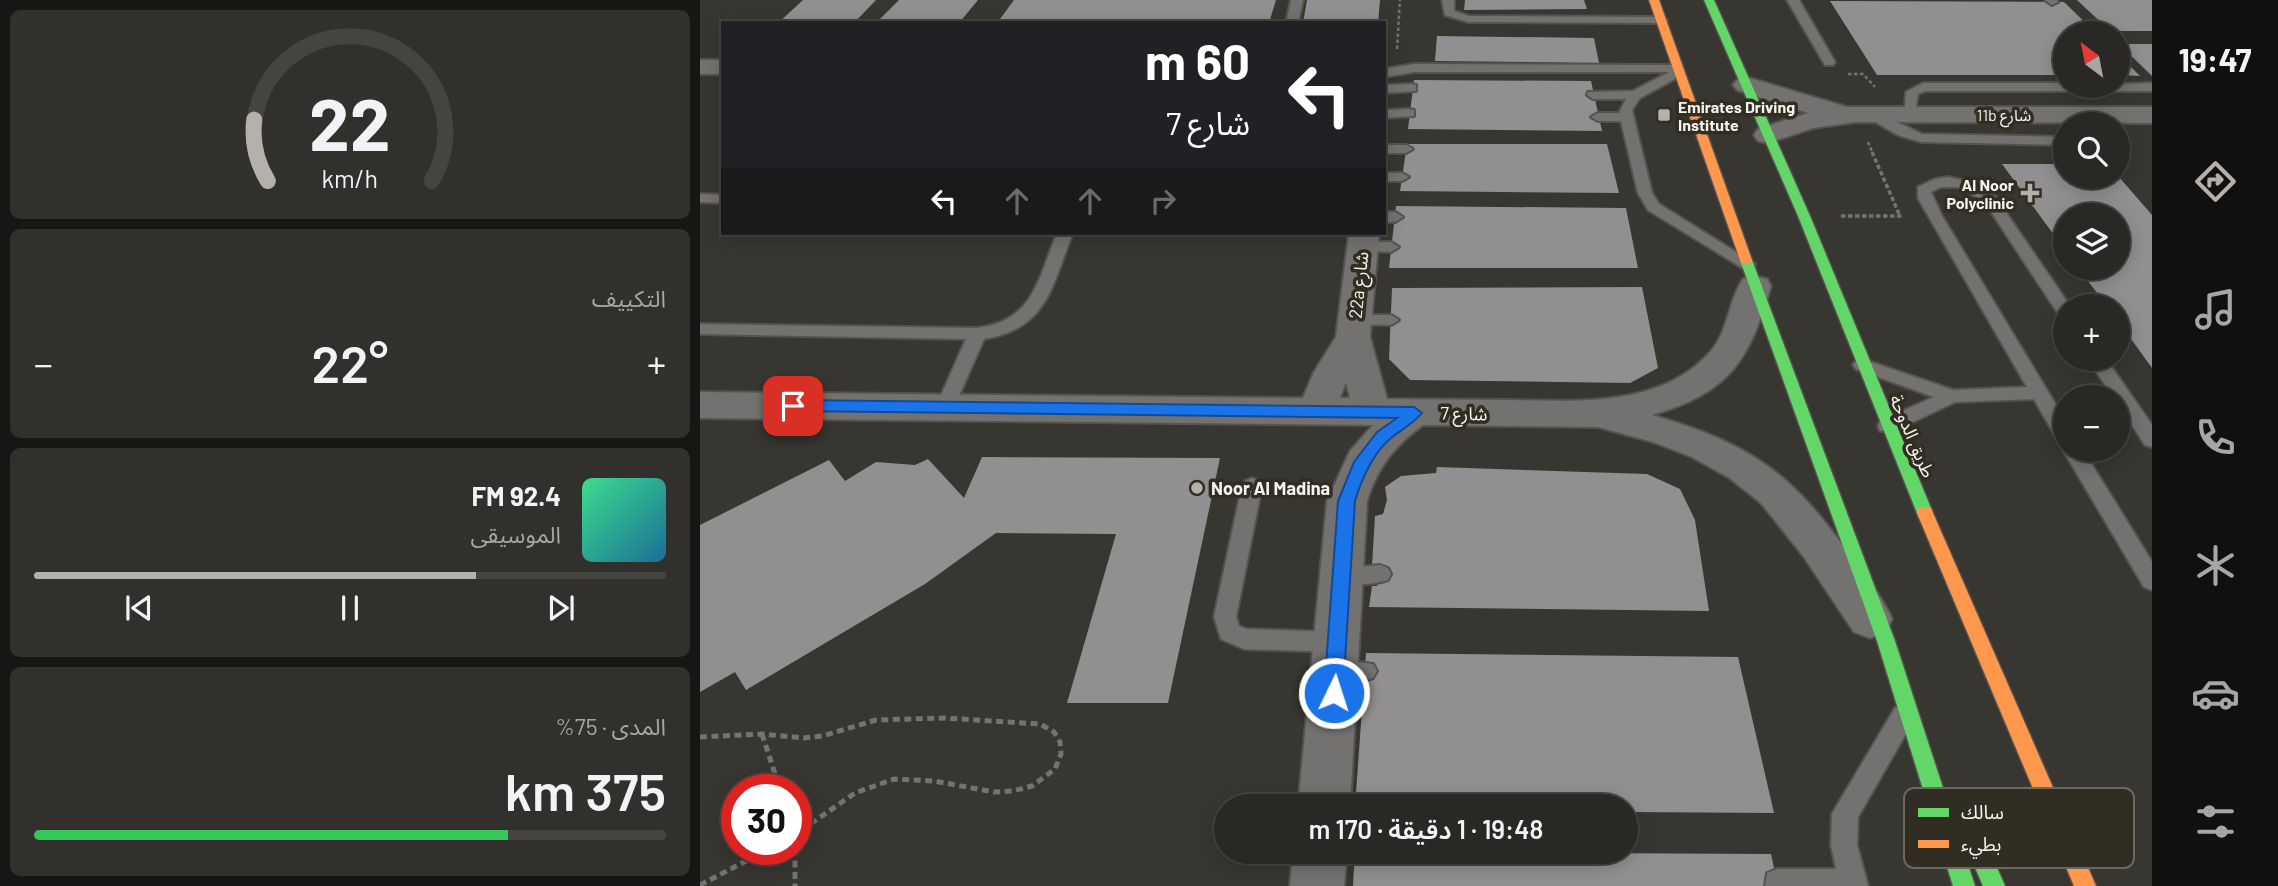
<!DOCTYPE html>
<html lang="ar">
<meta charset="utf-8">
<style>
:root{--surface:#2a2824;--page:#32302c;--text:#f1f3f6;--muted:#a5a6a6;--line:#464441;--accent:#b4b1aa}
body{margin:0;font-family:Barlow,"Noto Sans Arabic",sans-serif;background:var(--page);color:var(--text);direction:rtl;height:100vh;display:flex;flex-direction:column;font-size:26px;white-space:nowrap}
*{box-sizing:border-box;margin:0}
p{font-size:23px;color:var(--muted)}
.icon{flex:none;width:38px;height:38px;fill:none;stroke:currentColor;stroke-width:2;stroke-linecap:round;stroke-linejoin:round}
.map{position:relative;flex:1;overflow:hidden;direction:ltr}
.details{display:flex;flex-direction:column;gap:10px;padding:10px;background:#171614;width:700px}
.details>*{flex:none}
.hud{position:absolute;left:21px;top:21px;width:665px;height:214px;border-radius:0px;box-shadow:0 4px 18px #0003,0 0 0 2px var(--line);direction:rtl;background:#202124;color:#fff;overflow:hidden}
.needle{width:46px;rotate:328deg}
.controls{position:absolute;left:1353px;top:21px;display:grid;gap:14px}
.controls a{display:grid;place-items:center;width:77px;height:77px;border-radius:50%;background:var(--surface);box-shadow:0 4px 18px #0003,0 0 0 2px var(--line);font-size:35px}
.speed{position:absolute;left:21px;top:774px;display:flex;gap:14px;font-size:35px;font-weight:700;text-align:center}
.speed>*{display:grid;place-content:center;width:91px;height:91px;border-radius:50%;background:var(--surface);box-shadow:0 4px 18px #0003,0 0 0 2px var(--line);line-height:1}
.speed .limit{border:10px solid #d22;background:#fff;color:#111}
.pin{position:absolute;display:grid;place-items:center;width:60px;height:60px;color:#fff;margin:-30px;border-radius:14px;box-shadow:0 4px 10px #0006}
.me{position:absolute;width:77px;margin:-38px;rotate:4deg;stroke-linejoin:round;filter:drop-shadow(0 0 5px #0008)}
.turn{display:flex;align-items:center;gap:24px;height:147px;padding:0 21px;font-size:32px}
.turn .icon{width:91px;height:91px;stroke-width:2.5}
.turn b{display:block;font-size:49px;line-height:60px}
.lanes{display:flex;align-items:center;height:66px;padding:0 21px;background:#0003;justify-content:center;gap:35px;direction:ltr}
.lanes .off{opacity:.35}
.big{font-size:52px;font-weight:600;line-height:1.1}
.details .card{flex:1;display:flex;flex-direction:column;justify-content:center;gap:10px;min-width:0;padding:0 24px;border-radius:10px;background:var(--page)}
.details .dial{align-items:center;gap:0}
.dial svg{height:182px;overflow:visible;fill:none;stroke:var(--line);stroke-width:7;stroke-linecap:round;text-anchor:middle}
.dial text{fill:var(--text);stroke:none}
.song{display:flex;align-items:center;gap:21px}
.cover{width:84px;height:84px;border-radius:10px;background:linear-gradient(135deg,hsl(150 70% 55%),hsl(200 70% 35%))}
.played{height:7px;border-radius:4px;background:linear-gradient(90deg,var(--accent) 70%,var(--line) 70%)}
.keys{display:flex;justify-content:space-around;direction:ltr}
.heat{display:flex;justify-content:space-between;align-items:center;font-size:38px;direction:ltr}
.charge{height:10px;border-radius:5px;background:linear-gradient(90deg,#34c759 75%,var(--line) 0)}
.trip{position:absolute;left:514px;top:794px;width:424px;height:70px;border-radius:35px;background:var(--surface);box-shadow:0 4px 18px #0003,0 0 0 2px var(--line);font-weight:600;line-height:70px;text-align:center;direction:rtl}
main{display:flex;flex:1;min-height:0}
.menu{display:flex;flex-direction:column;width:126px;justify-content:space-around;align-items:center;background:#11100e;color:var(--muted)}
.menu .icon{width:49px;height:49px}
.menu .on{color:var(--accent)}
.menu b{font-size:32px;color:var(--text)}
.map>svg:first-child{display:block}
.building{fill:#918f8f}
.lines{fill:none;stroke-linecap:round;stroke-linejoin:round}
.lane-casing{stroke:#56534f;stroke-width:4}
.street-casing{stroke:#56534f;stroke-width:4}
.fast-casing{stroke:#56534f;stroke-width:3}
.slow-casing{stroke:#56534f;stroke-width:3}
.path-far2{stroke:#757371;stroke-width:2.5;stroke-dasharray:3.5 2.5;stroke-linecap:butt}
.path-far1{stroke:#757371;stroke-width:3.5;stroke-dasharray:4.5 2.5;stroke-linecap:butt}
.path{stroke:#757371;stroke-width:5;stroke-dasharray:7 4.5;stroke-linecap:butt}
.lane{fill:#747271;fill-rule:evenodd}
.street{fill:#747271;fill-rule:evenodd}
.fast{fill:#63d668;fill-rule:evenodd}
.slow{fill:#ff974d;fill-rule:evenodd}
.route{fill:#1a73e8;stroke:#114b97;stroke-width:2}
.poi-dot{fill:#b4b1aa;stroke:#312d23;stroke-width:2.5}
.labels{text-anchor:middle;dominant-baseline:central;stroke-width:7;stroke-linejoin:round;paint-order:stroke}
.far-poi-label{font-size:16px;font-weight:bold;fill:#f6f3ec;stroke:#312d23;text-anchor:start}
.far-street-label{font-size:16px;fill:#f6f3ec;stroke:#312d23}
.street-label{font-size:18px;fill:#f6f3ec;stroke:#312d23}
.poi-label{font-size:18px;font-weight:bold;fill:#f6f3ec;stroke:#312d23;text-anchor:start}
.key{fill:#312d23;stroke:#6c685f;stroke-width:2}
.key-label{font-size:19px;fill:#f6f3ec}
</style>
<main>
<nav class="menu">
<b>19:47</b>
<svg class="icon on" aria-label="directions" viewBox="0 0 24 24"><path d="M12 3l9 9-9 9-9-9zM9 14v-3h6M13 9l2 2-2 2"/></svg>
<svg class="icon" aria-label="music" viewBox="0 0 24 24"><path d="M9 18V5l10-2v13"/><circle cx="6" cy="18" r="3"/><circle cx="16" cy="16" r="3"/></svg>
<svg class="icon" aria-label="phone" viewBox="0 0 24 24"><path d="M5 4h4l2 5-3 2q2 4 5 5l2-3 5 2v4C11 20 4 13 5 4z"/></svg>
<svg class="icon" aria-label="climate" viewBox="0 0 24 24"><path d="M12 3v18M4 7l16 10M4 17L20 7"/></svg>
<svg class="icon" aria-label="car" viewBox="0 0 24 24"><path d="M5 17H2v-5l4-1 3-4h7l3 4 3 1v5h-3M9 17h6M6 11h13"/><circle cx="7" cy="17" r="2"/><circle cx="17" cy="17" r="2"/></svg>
<svg class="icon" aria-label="filters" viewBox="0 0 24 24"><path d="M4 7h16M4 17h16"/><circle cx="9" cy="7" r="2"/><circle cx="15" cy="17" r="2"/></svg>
</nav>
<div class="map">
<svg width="1452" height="886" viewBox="0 0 1452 886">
<rect width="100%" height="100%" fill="#383630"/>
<path class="building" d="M 103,0 L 176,0 L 154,23 L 78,23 Z
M 199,0 L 278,0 L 259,23 L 176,23 Z
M 314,0 L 576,0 L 569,23 L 297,23 Z
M 607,0 L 680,0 L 678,23 L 603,23 Z
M 765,0 L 884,0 L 887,9 L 764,10 Z
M 1377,0 L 1452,0 L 1452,31 L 1410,31 Z
M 1130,1 L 1364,2 L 1396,33 L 1365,33 L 1365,75 L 1177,75 Z
M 737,36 L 894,38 L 899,63 L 735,61 Z
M 1419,44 L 1452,44 L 1452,76 Z
M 1418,54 L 1440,76 L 1418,75 Z
M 714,80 L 891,81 L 902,131 L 708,129 Z
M 707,144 L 907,144 L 919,193 L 700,191 Z
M 1302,164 L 1365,164 L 1365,177 L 1419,177 L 1452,215 L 1452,368 L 1418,321 L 1418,306 L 1407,306 L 1378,268 L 1418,268 L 1418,215 L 1365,215 L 1365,250 Z
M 696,206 L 926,208 L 938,268 L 689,268 Z
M 942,287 L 958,368 L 930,383 L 710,380 L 689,359 L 692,288 Z
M 282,457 L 520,458 L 468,703 L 367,703 L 416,534 L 414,534 L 296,533 L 225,584 L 46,690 L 35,672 L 0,692 L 0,525 L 129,460 L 145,481 L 176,462 L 215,465 L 228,459 L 264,498 Z
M 737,467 L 947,474 L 980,489 L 995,520 L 1009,611 L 669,607 L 672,586 L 677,586 L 682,564 L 672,565 L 675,516 L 683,514 L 687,500 L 685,487 L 701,476 L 736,473 Z
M 666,653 L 1038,657 L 1074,813 L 926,812 L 926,807 L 655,807 Z
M 655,852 L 1071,854 L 1078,886 L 653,886 Z"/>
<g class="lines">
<defs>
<path id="lane" d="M 591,0 L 603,0 L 598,23 L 586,23 Z
M 742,0 L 754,0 L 754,11 L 769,16 L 961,17 L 967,20 L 961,23 L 768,22 L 745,15 Z
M 1087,0 L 1099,0 L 1135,62 L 1133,65 L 1125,65 Z
M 1345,0 L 1357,0 L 1358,2 L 1352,5 Z
M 714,64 L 982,65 L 982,75 L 940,98 L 932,110 L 952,193 L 959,204 L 1055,264 L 1047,269 L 1041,267 L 948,210 L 938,193 L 921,121 L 898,121 L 891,117 L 898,113 L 919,113 L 926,99 L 893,99 L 887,95 L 888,92 L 933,91 L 969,72 L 714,72 L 684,77 L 684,69 Z
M 1223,83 L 1365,83 L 1365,86 L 1452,83 L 1452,91 L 1225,91 L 1218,94 L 1214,117 L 1204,117 L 1206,92 Z
M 712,84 L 716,85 L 716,91 L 684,93 L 684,85 Z
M 709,109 L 714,110 L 714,116 L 684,118 L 684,110 Z
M 1170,109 L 1222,134 L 1365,137 L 1365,145 L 1221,142 L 1198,135 L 1165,116 L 1163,113 Z
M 684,145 L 706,145 L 713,149 L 706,153 L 684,153 Z
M 684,173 L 702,173 L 709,177 L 702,181 L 684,181 Z
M 1248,177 L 1271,182 L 1294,195 L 1370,306 L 1365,306 L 1365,316 L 1359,315 L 1284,201 L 1257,187 L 1241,187 L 1231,192 L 1242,216 L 1365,420 L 1365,443 L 1358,441 L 1334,399 L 1255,402 L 1194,431 L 1180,431 L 1178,426 L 1180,421 L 1234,397 L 1156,369 L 1153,365 L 1156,361 L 1168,361 L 1253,390 L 1327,387 L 1218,198 L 1218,187 L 1235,179 Z
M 0,194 L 23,195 L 23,203 L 0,202 Z
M 684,212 L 695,212 L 703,217 L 695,222 L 684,222 Z
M 357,233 L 373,233 C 351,286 349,328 284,339 L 254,407 L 252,412 L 238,412 L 236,407 L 266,339 L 0,334 L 0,324 L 277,328 C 334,321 338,279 357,233 Z
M 662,242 L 691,242 L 699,247 L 691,252 L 656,250 L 654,247 Z
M 655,315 L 691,315 L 699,320 L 691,325 L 649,324 L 647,320 Z
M 1388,359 L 1406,359 L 1452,425 L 1452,447 L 1445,445 L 1418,403 L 1418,397 L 1413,397 Z
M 1365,447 L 1365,450 L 1383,450 L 1452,562 L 1452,590 L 1444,587 L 1363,450 Z
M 552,478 L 559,481 L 562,486 L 536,617 L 539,626 L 546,629 L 637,632 L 645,635 L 648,642 L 645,649 L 637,652 L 544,649 L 521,639 L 514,617 L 542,486 L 545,481 Z
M 680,565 L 688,568 L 691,574 L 688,580 C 673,585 649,586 634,581 L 631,575 L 634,569 Z
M 635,659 L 673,664 L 677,671 L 673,678 C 659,683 641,681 627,676 L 623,669 L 627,662 Z
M 1204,705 L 1213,708 L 1216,716 L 1158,817 L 1157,845 L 1168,886 L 1065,886 L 1067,873 L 1077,869 L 1136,869 L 1131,845 L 1132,814 L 1195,708 Z"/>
<path id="street" d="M 0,60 L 23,60 L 23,74 L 0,74 Z
M 1046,77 L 1147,107 L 1452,107 L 1452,123 L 1156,122 L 1113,128 L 1068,143 L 1058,141 L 1054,135 L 1058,129 L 1108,113 L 1037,90 L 1033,85 L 1037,80 Z
M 649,233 L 679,233 L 670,337 L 687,399 C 728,399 769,400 810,400 C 877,401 962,408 1011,351 C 1029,330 1028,301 1043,279 L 1055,276 L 1067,279 L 1071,286 C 1049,360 1031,392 952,415 C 1051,444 1092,473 1151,557 C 1166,577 1182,597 1192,619 L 1186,632 L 1170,638 L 1154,632 L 1104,557 L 1061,503 L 1028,477 L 992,457 L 953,442 L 898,427 L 723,425 C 695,445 677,468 667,501 L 650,807 L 598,807 L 627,501 L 650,451 L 673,425 L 0,418 L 0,392 L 603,398 L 614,372 L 636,337 ZM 646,382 L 650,398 L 640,398 Z
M 593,852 L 647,852 L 644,886 L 590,886 Z"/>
<path id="fast" d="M 1004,0 L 1014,0 L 1110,216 L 1233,513 L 1231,518 L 1219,518 L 1217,513 L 1098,216 Z
M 1046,256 L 1052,260 L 1195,641 L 1275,886 L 1253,886 L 1177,641 L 1040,260 Z
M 1265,809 L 1273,812 L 1305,886 L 1283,886 L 1254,819 L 1257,812 Z"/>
<path id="slow" d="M 949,0 L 959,0 L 1052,260 L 1051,263 L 1041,263 L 1040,260 Z
M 1225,507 L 1231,508 L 1233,513 L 1396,886 L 1374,886 L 1217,513 L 1219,508 Z"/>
</defs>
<use href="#lane" class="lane-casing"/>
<use href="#street" class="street-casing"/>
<use href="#fast" class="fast-casing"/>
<use href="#slow" class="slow-casing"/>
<path class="path-far2" d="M 697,49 L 700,0
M 1148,74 L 1163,74 L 1175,87
M 1168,142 L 1173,154"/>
<path class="path-far1" d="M 1172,152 L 1200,216
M 1141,216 L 1202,216"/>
<path class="path" d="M 62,734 L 80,789
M 0,737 L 62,734 L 104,738 L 122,736 L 176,720 L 244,718 L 340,724 L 354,732 L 360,742 L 361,754 L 355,769 L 332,786 L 313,791 L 294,792 L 234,781 L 194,779 L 155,793 L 96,834
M 95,849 L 95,886
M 0,885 L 69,849"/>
<use href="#lane" class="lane"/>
<use href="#street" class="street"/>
<use href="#fast" class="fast"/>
<use href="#slow" class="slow"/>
</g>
<path class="route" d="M 93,400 L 714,407 L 722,413 C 714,423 701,430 691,438 C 672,454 662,478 655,501 L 643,693 L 640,699 L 634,702 L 627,699 L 624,693 L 638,501 L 654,462 L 677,432 L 697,418 L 93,411 L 85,406 Z"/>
<g class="poi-dot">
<rect x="957" y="108" width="14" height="14" rx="3.5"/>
<path d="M1326.5 182.5h7v7h7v7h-7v7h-7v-7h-7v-7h7z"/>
<circle cx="497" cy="488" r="7"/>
</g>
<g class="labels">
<g class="far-poi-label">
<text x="978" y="106">Emirates Driving<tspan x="978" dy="18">Institute</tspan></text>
<text x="1314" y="184" text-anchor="end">Al Noor<tspan x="1314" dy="18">Polyclinic</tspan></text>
</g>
<g class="far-street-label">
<text x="1304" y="114">11b شارع</text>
</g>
<g class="street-label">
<text transform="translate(658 285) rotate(-84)">22a شارع</text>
<text transform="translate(764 413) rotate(1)">شارع 7</text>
<text transform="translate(1213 436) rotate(67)">طريق الدوحة</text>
</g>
<g class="poi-label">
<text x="511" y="488">Noor Al Madina</text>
</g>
</g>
<rect x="1204" y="788" width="230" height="80" rx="10" class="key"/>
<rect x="1218" y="808" width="31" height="9" fill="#63d668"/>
<rect x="1218" y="840" width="31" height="8" fill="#ff974d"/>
<g class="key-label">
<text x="1261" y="819">سالك</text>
<text x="1261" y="851">بطيء</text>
</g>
</svg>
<div class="controls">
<a><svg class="needle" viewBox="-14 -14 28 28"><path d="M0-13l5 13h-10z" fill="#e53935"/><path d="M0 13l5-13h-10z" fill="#a5a6a6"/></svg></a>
<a><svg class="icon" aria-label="search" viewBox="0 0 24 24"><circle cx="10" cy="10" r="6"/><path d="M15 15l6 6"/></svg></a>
<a><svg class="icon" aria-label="layers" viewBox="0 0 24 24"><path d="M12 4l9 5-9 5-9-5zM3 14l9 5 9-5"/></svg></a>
<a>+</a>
<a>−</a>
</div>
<div class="speed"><div class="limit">30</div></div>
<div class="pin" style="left:93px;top:406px;background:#d93025"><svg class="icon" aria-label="arrive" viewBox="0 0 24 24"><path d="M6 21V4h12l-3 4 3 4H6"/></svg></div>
<svg class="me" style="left:634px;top:693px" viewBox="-20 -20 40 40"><circle r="17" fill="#1a73e8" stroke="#fff" stroke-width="3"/><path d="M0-11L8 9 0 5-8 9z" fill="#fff"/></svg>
<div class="trip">19:48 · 1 دقيقة · 170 m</div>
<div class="hud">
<div class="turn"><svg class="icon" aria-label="left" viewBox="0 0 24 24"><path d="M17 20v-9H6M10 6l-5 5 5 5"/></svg><div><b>60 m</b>شارع 7</div></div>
<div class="lanes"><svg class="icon" aria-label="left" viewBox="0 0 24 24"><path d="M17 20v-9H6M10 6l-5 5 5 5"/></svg><svg class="icon off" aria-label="ahead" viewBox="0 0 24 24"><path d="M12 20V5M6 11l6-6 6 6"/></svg><svg class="icon off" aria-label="ahead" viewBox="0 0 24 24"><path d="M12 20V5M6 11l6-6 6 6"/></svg><svg class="icon off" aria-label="right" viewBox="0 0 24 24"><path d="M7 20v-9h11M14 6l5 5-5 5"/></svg></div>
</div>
</div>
<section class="details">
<div class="card dial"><svg viewBox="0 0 100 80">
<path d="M14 69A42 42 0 1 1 86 69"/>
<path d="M14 69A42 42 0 0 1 8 42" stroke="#b4b1aa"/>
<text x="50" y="56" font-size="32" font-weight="700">22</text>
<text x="50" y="72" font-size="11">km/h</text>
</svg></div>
<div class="card"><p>التكييف</p>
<div class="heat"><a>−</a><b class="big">22°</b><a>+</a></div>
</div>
<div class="card">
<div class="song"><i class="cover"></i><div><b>92.4 FM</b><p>الموسيقى</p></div></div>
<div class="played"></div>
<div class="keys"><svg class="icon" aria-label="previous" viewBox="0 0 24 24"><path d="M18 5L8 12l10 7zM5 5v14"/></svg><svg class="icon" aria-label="pause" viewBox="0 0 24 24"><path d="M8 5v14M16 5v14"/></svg><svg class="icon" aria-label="next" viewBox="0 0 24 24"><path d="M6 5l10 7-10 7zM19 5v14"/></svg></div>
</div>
<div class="card"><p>المدى · 75%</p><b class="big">375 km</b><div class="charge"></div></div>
</section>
</main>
